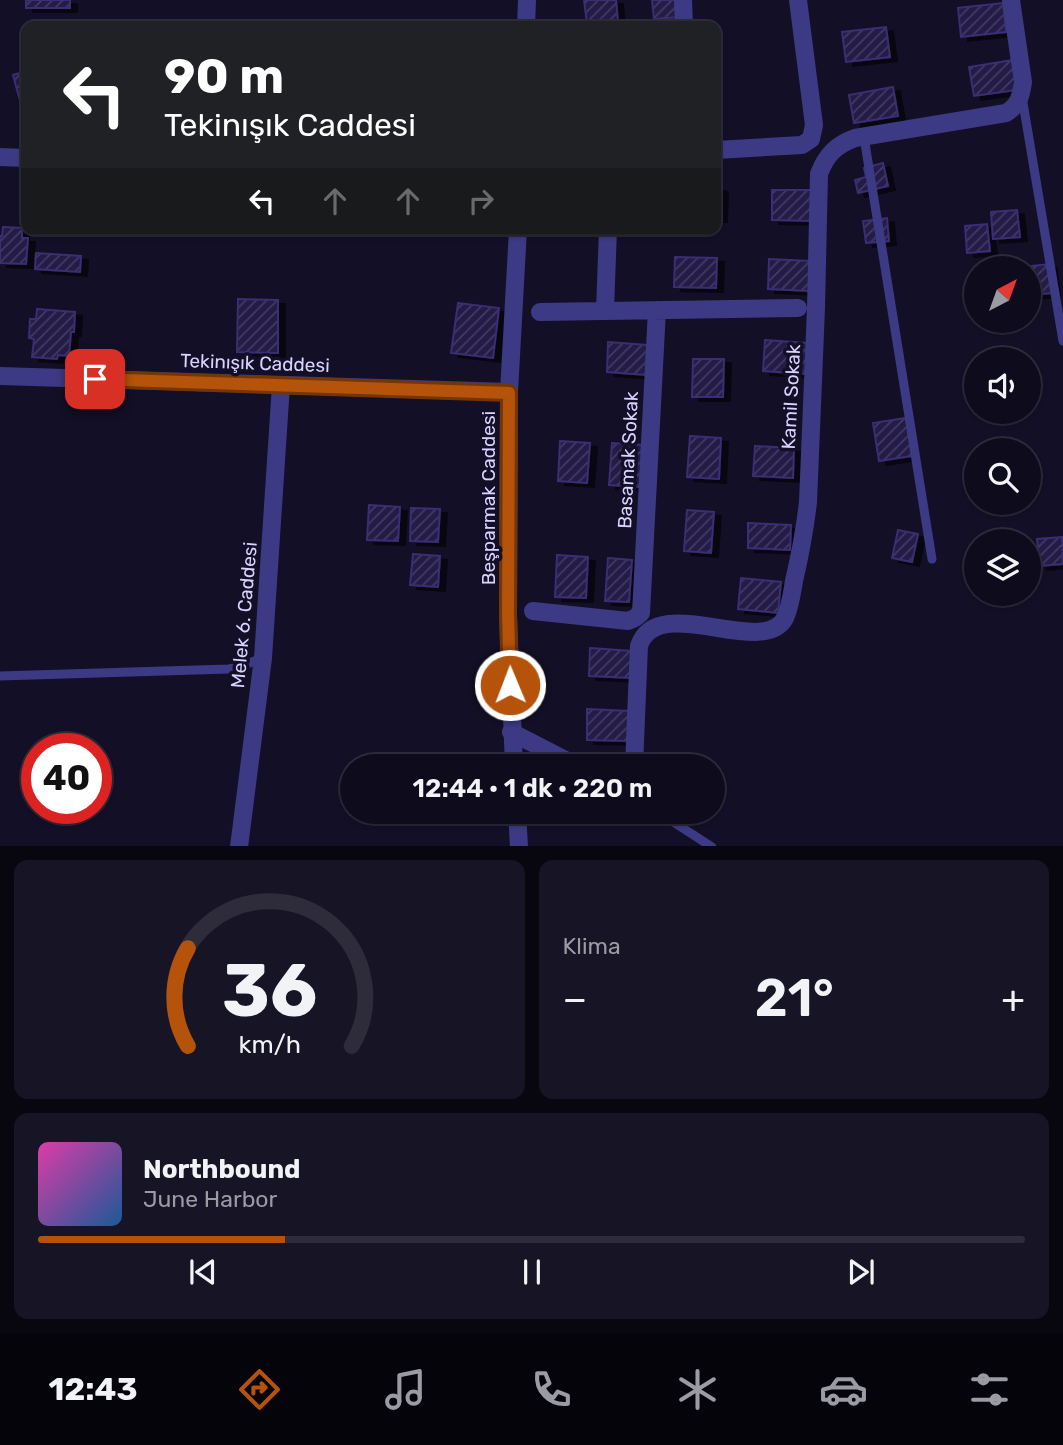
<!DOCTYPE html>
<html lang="tr">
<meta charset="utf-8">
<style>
:root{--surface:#0e0b1c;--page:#171425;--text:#f1f3f6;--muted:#9b9ba3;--line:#2e2b3b;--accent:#b45309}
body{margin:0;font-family:Rubik,sans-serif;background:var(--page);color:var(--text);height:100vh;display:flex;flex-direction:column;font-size:26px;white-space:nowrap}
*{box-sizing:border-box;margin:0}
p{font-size:23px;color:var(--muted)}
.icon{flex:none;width:38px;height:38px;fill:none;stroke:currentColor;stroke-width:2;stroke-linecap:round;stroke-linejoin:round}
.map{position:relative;height:846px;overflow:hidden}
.panel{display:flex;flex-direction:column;gap:14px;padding:14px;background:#08060f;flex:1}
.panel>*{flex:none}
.banner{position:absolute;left:21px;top:21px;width:700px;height:214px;border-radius:14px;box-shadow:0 2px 5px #0004,0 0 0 2px var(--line);background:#202124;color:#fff;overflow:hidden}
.needle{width:46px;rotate:41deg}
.fabs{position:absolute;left:964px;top:256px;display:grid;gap:14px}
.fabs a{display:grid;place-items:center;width:77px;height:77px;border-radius:50%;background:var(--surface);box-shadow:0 2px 5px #0004,0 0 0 2px var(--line);font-size:35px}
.speed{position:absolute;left:21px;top:733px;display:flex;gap:14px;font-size:35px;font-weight:700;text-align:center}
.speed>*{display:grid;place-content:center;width:91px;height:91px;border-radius:50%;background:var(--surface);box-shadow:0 2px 5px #0004,0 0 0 2px var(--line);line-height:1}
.speed .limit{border:10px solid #d22;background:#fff;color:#111}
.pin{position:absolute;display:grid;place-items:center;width:60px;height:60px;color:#fff;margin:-30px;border-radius:14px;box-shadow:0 4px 10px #0006}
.me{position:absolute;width:77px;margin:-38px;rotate:359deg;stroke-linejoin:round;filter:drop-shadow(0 0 5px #0008)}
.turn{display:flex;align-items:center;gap:24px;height:147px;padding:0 28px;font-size:32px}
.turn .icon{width:91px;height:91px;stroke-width:2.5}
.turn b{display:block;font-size:49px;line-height:60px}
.lanes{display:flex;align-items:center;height:66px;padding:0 28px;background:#0003;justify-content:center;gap:35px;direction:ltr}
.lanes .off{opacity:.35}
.big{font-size:52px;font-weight:600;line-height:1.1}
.panel .tile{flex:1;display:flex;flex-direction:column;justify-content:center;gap:10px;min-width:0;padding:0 24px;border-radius:14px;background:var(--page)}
.panel .dial{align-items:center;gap:0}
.dial svg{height:182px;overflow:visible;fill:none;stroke:var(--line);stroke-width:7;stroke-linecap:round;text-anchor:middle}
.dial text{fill:var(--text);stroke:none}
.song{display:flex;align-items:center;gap:21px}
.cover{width:84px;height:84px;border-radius:10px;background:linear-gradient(135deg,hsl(320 70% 55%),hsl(210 70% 35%))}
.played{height:7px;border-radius:4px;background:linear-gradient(90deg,var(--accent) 25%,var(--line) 25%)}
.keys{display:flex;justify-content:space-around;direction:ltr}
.heat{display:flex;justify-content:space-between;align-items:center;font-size:38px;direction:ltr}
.panel .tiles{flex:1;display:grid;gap:14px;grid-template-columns:1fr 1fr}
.tile:last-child{grid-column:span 2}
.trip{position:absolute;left:340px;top:754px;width:385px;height:70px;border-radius:35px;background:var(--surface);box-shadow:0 2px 5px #0004,0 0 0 2px var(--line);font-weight:600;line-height:70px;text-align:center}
.dock{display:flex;height:112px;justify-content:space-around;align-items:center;background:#06040b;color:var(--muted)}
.dock .icon{width:49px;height:49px}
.dock .current{color:var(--accent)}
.dock b{font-size:32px;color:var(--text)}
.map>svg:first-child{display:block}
.building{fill:url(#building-hatch);stroke:#3b2d73;stroke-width:2;filter:url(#shadow)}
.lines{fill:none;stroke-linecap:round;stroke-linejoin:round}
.service{stroke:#3d3a85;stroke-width:9}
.minor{stroke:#3d3a85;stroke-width:18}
.tertiary{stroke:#3d3a85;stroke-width:18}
.route-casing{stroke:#753606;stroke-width:18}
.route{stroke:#b45309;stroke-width:12}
.labels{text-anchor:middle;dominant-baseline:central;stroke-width:7;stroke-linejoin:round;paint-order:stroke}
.street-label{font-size:19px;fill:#d9d4ff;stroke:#130f26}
</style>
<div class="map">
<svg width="1063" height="847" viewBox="0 0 1063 847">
<defs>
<pattern id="building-hatch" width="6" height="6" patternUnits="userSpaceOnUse" patternTransform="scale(1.75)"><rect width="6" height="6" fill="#241b47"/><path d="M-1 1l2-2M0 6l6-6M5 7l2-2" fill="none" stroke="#433b63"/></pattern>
<filter id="shadow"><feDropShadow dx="7" dy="4" stdDeviation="0" flood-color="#0009"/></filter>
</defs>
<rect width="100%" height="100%" fill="#130f26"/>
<path class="building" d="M 26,0 L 70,0 L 70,8 L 26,8 Z
M 584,0 L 616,0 L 618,21 L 587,24 Z
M 652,0 L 678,0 L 680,17 L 654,19 Z
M 1003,3 L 1006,32 L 961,37 L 958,8 Z
M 886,27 L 890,57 L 846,62 L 842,32 Z
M 1013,60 L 1017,90 L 974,96 L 969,67 Z
M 26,71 L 26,107 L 22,108 L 13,75 Z
M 893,87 L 898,116 L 854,123 L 849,95 Z
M 883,163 L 888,186 L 858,193 L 855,180 L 866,177 L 864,168 Z
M 716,187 L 721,188 L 720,218 L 716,218 Z
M 772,190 L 814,190 L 814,221 L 772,220 Z
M 1017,210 L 1020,237 L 993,239 L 991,212 Z
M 887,218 L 889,241 L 866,243 L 863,221 Z
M 987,224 L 990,251 L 967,253 L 965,226 Z
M 3,227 L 22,228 L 22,238 L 28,238 L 26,264 L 0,263 L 0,236 L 2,236 Z
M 36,253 L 81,256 L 80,272 L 35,269 Z
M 675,257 L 717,258 L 716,288 L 674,287 Z
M 769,259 L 810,261 L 809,291 L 768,289 Z
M 1050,264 L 1053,293 L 1029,295 L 1029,268 L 1022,267 Z
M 238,299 L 278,300 L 278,353 L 237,352 Z
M 458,303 L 499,308 L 493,358 L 451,353 Z
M 37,309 L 75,312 L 74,332 L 71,332 L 69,356 L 58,355 L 57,359 L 32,357 L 34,339 L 29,338 L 30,319 L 36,319 Z
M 765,340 L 807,343 L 805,374 L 763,371 Z
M 608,342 L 647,345 L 646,375 L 607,372 Z
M 693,359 L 724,359 L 723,397 L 692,397 Z
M 984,411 L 1008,411 L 1008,415 L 985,418 Z
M 906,418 L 912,456 L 879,461 L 873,423 Z
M 690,436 L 721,438 L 719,479 L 687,477 Z
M 560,441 L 590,443 L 587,483 L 558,481 Z
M 612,443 L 643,445 L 640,487 L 609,485 Z
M 755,446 L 794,448 L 793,478 L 753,476 Z
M 369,505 L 400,507 L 398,541 L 367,540 Z
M 411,508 L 440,509 L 438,542 L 410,541 Z
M 687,510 L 714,512 L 711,553 L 684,551 Z
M 748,523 L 791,525 L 790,550 L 748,548 Z
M 898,530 L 918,534 L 912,562 L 892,558 Z
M 1062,537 L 1063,564 L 1040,566 L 1037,539 Z
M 413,554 L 440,556 L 438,587 L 410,585 Z
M 557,555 L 588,557 L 586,598 L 555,597 Z
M 608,558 L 632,560 L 629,602 L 605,601 Z
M 741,578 L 781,582 L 778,613 L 738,609 Z
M 590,648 L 632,651 L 631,678 L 589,676 Z
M 587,709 L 629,711 L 628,741 L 587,740 Z"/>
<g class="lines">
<path class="service" d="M 1022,97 L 1063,341
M 864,137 L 932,559
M 0,676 L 229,669 L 242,666 L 262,658
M 658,812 L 712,847"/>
<path class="minor" d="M 683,0 L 684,26
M 716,150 L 802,145 L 811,139 L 814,125 L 798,0
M 0,157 L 26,158
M 605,311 L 608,229
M 540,312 L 798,308
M 0,376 L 509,392
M 533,611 L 628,621 L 635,618 L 641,613 L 657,310
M 511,732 L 577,766
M 634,766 L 639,646 C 657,591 763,659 785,618 C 790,608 792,593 794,581 C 800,555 805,529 808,502 L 816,308 L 819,174 C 826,155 836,145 855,138 L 1006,113 C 1019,105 1021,96 1023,82 L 1011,0"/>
<path class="tertiary" d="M 526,26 L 527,0
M 514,766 L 508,614 L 509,392 L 518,229
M 517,812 L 519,847
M 239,847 L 263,658 L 281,385"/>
</g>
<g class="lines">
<defs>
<path id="route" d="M 95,379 L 509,393 L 508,614 L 510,685"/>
</defs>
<use href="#route" class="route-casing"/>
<use href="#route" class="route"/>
</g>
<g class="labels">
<g class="street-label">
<text transform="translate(255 363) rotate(2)">Tekinışık Caddesi</text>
<text transform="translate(791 397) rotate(-87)">Kamil Sokak</text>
<text transform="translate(628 460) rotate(-87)">Basamak Sokak</text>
<text transform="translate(488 498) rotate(-90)">Beşparmak Caddesi</text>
<text transform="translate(244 615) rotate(-85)">Melek 6. Caddesi</text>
</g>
</g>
</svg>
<div class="fabs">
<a><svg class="needle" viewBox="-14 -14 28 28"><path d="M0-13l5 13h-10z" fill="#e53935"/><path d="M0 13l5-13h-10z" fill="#9b9ba3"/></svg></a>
<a><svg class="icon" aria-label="sound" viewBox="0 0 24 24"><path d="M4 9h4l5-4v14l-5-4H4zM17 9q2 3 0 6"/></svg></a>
<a><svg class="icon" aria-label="search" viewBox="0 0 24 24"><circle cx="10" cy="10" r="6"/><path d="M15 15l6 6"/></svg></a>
<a><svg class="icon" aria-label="layers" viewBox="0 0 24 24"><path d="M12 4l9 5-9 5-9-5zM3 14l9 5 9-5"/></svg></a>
</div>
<div class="speed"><div class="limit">40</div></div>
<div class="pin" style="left:95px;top:379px;background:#d93025"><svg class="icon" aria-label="arrive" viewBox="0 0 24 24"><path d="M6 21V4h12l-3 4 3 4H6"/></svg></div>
<svg class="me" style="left:510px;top:685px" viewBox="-20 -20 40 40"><circle r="17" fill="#b45309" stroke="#fff" stroke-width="3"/><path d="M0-11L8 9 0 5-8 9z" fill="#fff"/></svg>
<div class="trip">12:44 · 1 dk · 220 m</div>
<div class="banner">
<div class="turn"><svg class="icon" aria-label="left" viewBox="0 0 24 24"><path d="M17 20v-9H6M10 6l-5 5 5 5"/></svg><div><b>90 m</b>Tekinışık Caddesi</div></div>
<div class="lanes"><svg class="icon" aria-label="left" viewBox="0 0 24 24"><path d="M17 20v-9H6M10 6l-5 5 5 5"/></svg><svg class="icon off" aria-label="ahead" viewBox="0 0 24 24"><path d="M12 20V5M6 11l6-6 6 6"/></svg><svg class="icon off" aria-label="ahead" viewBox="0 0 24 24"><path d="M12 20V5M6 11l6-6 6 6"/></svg><svg class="icon off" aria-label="right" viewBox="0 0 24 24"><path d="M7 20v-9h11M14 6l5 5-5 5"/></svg></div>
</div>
</div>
<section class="panel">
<div class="tiles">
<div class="tile dial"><svg viewBox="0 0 100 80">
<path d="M14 69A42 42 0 1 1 86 69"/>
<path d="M14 69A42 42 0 0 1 14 26" stroke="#b45309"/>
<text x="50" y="56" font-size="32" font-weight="700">36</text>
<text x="50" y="72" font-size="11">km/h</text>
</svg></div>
<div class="tile"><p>Klima</p>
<div class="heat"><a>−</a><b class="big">21°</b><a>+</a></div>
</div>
<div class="tile">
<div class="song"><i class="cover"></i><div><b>Northbound</b><p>June Harbor</p></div></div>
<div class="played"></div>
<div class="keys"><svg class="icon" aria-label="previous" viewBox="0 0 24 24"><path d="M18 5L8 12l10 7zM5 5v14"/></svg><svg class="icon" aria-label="pause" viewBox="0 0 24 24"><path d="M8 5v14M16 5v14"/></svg><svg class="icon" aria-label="next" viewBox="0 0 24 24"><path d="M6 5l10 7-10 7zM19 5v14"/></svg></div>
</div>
</div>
</section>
<nav class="dock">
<b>12:43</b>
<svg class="icon current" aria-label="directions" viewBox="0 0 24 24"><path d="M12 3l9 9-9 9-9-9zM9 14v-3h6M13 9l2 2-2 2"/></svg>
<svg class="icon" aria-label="music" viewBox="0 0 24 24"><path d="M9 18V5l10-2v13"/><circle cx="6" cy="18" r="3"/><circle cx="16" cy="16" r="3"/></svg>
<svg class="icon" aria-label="phone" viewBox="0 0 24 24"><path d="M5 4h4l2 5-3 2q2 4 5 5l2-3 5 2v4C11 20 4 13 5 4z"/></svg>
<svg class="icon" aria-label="climate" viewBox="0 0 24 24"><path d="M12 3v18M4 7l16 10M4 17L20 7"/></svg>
<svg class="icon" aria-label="car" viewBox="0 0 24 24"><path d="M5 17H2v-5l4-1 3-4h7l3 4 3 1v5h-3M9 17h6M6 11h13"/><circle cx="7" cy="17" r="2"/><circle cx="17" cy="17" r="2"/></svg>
<svg class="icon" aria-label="filters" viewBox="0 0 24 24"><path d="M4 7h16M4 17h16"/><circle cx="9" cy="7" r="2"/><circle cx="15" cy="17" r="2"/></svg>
</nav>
